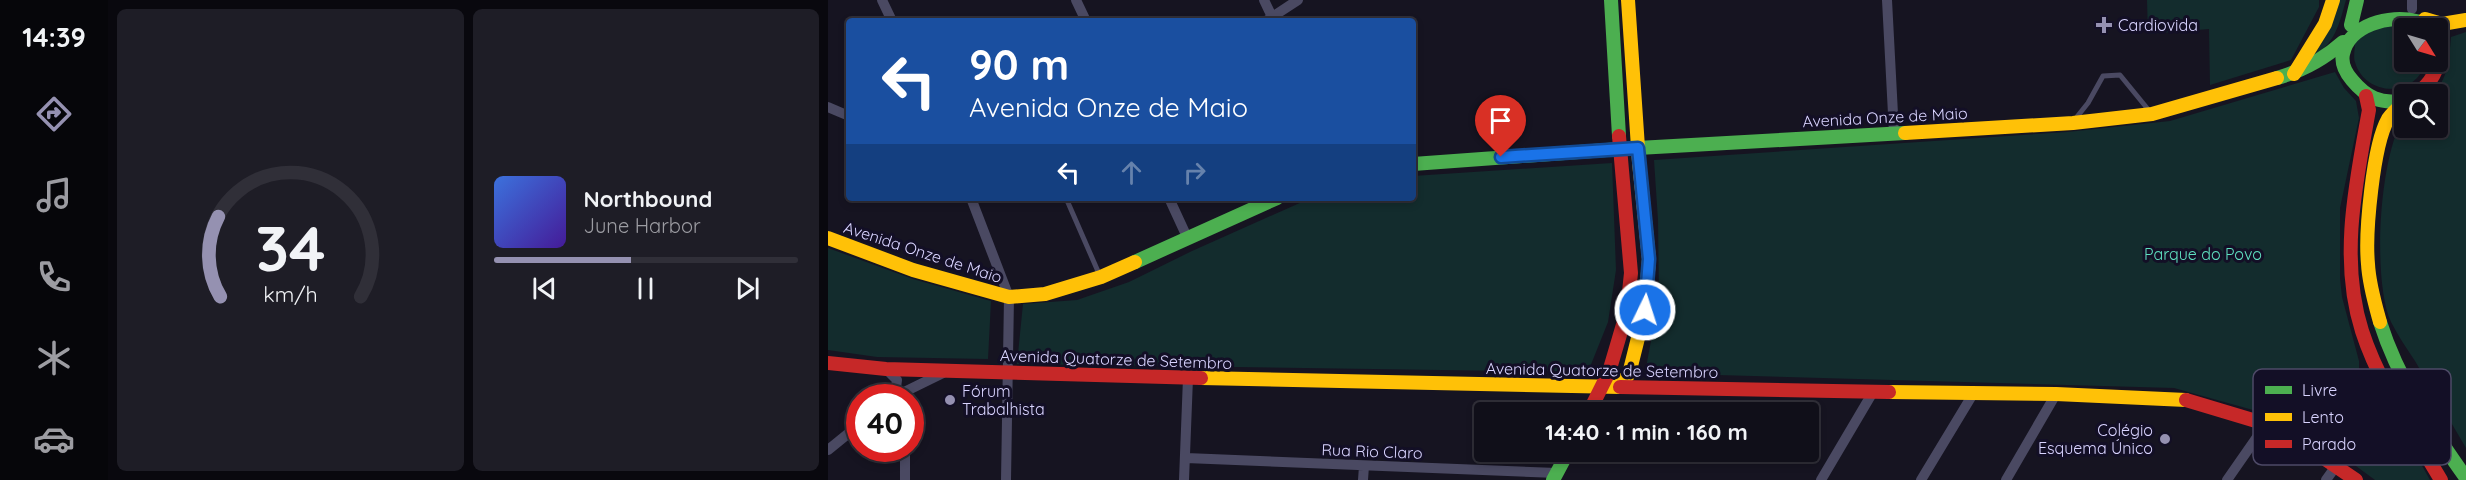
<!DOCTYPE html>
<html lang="pt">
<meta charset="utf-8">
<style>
:root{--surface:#100f19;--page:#1e1d26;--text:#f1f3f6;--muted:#9c9ca2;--line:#302f38;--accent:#9591b1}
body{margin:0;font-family:Quicksand,sans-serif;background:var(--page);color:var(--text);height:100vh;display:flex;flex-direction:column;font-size:22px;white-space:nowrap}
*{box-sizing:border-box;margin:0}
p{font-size:20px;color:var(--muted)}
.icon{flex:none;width:33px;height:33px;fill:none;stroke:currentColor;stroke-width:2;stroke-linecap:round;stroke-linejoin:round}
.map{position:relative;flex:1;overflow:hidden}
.sheet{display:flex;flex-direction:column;gap:9px;padding:9px;background:#09080e;width:720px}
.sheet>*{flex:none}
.banner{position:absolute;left:18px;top:18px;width:570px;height:183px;border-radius:6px;box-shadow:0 3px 9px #0003,0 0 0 2px var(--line);background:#1a4fa0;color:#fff;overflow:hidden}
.needle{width:39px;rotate:127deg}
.fabs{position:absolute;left:1566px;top:18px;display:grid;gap:12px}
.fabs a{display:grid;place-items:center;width:54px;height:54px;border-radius:6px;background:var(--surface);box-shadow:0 3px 9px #0003,0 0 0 2px var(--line);font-size:30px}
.speed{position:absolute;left:18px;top:384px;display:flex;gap:12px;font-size:30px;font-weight:700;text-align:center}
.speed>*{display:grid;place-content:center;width:78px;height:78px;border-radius:50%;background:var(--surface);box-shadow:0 3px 9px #0003,0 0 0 2px var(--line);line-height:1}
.speed .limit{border:9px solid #d22;background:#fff;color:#111}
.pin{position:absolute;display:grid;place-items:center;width:51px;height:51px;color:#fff;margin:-62px -26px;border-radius:50% 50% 50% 0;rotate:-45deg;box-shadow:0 0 6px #0007}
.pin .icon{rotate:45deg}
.me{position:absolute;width:66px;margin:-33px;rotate:4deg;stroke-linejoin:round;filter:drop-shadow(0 0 4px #0008)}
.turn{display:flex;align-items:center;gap:21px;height:126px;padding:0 24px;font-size:27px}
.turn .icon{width:78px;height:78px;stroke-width:2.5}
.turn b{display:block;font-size:42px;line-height:51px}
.lanes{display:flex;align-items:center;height:57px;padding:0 24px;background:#0003;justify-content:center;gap:30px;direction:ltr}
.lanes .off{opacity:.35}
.sheet .widget{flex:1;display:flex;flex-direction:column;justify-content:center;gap:9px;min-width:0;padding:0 21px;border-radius:9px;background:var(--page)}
.sheet .dial{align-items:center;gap:0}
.dial svg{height:156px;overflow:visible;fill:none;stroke:var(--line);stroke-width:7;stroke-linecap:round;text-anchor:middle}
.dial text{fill:var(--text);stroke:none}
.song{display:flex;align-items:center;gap:18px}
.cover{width:72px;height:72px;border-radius:9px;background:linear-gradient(135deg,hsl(220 70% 55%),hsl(260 70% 35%))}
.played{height:6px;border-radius:3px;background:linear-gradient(90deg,var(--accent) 45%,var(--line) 45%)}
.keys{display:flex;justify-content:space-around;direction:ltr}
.sheet .tiles{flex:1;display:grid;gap:9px;grid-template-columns:repeat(2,1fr)}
.trip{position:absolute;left:646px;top:402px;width:345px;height:60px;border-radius:6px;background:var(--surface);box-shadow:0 3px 9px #0003,0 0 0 2px var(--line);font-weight:700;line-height:60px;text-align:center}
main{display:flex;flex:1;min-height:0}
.menu{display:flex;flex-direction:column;width:108px;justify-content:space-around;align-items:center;background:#06060a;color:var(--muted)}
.menu .icon{width:42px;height:42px}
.menu .active{color:var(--accent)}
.menu b{font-size:27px;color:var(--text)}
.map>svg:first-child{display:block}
.green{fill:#132c2d}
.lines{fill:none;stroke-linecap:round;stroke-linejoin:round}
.lane{stroke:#4a4962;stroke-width:5}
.street{stroke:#4a4962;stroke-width:10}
.fast{stroke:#4caf50;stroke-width:14}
.slow{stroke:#ffc107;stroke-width:14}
.jam{stroke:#c62828;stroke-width:14}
.route-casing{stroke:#114b97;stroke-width:15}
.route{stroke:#1a73e8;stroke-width:10}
.poi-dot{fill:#9591b1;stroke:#130f26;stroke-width:2}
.labels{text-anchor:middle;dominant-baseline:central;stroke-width:6;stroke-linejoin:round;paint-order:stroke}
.poi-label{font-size:16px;fill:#d9d4ff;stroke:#130f26;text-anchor:start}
.street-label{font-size:16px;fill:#d9d4ff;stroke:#130f26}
.park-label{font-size:16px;fill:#5fe0c0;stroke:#130f26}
.key{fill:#130f26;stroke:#4e4a67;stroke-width:1.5}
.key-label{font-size:16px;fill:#d9d4ff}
</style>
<main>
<nav class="menu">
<b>14:39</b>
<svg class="icon active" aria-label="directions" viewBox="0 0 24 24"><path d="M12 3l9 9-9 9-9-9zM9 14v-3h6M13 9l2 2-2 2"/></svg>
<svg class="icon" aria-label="music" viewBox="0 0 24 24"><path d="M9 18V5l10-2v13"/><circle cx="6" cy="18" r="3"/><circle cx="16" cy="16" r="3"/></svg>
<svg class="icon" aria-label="phone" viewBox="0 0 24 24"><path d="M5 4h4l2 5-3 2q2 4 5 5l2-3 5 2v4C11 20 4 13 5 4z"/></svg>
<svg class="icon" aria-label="climate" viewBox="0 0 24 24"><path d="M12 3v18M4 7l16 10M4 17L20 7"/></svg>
<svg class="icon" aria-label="car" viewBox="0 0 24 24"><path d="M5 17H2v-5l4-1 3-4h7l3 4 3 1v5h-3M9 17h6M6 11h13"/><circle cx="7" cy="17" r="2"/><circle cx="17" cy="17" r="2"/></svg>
</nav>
<section class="sheet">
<div class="tiles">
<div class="widget dial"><svg viewBox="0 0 100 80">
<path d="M14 69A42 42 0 1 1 86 69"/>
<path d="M14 69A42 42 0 0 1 13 28" stroke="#9591b1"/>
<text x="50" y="56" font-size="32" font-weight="700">34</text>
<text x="50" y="72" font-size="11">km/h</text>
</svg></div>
<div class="widget">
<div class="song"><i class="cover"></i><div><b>Northbound</b><p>June Harbor</p></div></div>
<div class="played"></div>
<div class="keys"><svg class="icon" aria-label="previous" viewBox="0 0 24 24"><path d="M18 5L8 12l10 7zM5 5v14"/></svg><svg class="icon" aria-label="pause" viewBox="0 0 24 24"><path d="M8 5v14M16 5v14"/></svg><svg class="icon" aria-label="next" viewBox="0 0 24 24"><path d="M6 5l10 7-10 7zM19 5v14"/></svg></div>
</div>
</div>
</section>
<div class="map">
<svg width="1638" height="480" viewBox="0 0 1638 480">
<rect width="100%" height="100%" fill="#161421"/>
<path class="green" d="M 1319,0 L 1491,0 L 1491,7 L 1463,60 L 1382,85 L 1381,29 L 1320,34 Z
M 1509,0 L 1518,0 C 1511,25 1507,44 1483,58 Z
M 1553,17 L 1590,28 L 1576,28 L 1576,62 L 1599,62 C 1596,67 1593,74 1589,78 C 1570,98 1534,89 1527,62 C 1525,57 1527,49 1527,43 Z
M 1638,32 L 1638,448 C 1621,419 1604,390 1587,361 C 1579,349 1570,336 1563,322 C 1544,281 1551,155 1576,118 L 1576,128 L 1610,128 L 1610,94 L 1603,94 C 1621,81 1621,57 1623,37 Z
M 1507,72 L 1516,88 L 1528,101 L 1531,118 L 1512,208 L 1512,278 L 1514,297 L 1531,361 L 1531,384 L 1558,426 L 1578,437 L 1602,480 L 1547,480 L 1513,455 L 1443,415 L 1346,388 L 817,373 L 831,298 L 830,220 L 826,160 L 1239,132 L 1342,121 Z
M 784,163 L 788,270 L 780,322 L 760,372 L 189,364 L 195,304 L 249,300 L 301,282 L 364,251 L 483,198 L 585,198 L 585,176 Z
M 0,248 L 85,279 L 163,301 L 160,359 L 49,357 L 0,350 Z"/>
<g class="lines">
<path class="lane" d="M 1248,118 L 1260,103 L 1275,76 L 1292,75 L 1323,113
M 238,198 L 272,276"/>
<path class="street" d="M 54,0 L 64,21
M 248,0 L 258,21
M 436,0 L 446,21
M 1059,0 L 1066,133
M 1584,0 L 1584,9
M 438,21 L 470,0
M 0,107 L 21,116
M 143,198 L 181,297 L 178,480
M 341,198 L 359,237
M 58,369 L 69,380 L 67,395
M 64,398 L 115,373
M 77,448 L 77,480
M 0,450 L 32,424
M 358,458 L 729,473
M 356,480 L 360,378
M 535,480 L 536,466
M 993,480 L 1045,392
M 1093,480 L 1145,394
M 1178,480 L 1228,394
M 1399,480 L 1438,424
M 1498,480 L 1508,466"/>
<path class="fast" d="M 783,0 L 791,136
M 1523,25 L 1529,0
M 1449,78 C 1474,71 1496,59 1515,42
M 1576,100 C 1553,105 1538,97 1524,80 C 1518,73 1513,63 1515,54 C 1521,25 1562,14 1588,21 C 1594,23 1599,26 1605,28
M 585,164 L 792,149 L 1077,133
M 307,262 L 449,198
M 1552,322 C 1570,379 1604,430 1638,478
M 725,480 L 740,452"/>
<path class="slow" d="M 1597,19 L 1614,24 L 1638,20
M 1466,74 L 1497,24 L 1505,0
M 1077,133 L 1245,123 L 1324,114 L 1449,78
M 0,238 L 85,270 L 181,297 L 217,294 L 273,277 L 307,262
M 1552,322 C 1547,304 1541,284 1540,264 C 1537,233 1545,145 1560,119 C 1564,113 1570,108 1576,103
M 373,378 L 792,387
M 790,387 L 801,374 L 817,310 L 821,259 L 811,162 L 800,0
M 1061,392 L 1228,394 L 1358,400"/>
<path class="jam" d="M 1588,94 C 1606,81 1614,63 1610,41
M 1538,96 L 1541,110 C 1528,182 1511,259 1534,331 C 1551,384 1585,432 1613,480
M 0,363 L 58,369 L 373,378
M 792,387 L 1061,392
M 1358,400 L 1438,424 L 1463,436 L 1528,480
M 761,412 L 781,372 L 799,311 L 803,273 L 791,136"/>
</g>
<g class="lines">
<defs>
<path id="route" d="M 673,157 L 810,148 L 821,259 L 817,310"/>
</defs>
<use href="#route" class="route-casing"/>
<use href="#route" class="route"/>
</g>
<g class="poi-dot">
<path d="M1273 16h6v6h6v6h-6v6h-6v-6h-6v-6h6z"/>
<circle cx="122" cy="400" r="6"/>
<circle cx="1337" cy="439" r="6"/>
</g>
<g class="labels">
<g class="poi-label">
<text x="1290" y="25">Cardiovida</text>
<text x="134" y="391">Fórum<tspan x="134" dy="18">Trabalhista</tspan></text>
<text x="1325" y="430" text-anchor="end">Colégio<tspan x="1325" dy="18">Esquema Único</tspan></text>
</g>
<g class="street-label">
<text transform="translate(1057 117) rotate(-3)">Avenida Onze de Maio</text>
<text transform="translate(95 252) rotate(18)">Avenida Onze de Maio</text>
<text transform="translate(288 359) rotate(2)">Avenida Quatorze de Setembro</text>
<text transform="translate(774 370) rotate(1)">Avenida Quatorze de Setembro</text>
<text transform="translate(544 451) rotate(2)">Rua Rio Claro</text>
</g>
<g class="park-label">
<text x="1375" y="254">Parque do Povo</text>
</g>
</g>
<rect x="1425" y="369" width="198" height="96" rx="9" class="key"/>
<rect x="1437" y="386" width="27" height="8" fill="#4caf50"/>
<rect x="1437" y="413" width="27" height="8" fill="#ffc107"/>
<rect x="1437" y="440" width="27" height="8" fill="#c62828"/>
<g class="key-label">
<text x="1474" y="396">Livre</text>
<text x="1474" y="423">Lento</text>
<text x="1474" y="450">Parado</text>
</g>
</svg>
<div class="fabs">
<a><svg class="needle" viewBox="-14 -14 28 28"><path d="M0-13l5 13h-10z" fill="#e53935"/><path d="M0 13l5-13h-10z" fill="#9c9ca2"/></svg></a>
<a><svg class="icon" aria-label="search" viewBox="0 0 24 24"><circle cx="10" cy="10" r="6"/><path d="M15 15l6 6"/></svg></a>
</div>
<div class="speed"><div class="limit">40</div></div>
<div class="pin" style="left:673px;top:157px;background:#d93025"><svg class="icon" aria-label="arrive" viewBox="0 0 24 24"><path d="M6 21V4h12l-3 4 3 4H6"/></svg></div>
<svg class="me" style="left:817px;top:310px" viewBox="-20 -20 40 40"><circle r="17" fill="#1a73e8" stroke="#fff" stroke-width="3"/><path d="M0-11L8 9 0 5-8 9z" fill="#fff"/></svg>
<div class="trip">14:40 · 1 min · 160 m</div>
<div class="banner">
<div class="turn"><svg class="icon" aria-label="left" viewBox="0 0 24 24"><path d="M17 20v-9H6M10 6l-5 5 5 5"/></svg><div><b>90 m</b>Avenida Onze de Maio</div></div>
<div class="lanes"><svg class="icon" aria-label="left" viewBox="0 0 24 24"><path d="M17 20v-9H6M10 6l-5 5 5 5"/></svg><svg class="icon off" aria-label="ahead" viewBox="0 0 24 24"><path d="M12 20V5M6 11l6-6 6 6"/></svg><svg class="icon off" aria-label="right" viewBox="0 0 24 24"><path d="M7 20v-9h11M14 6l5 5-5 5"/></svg></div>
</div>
</div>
</main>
